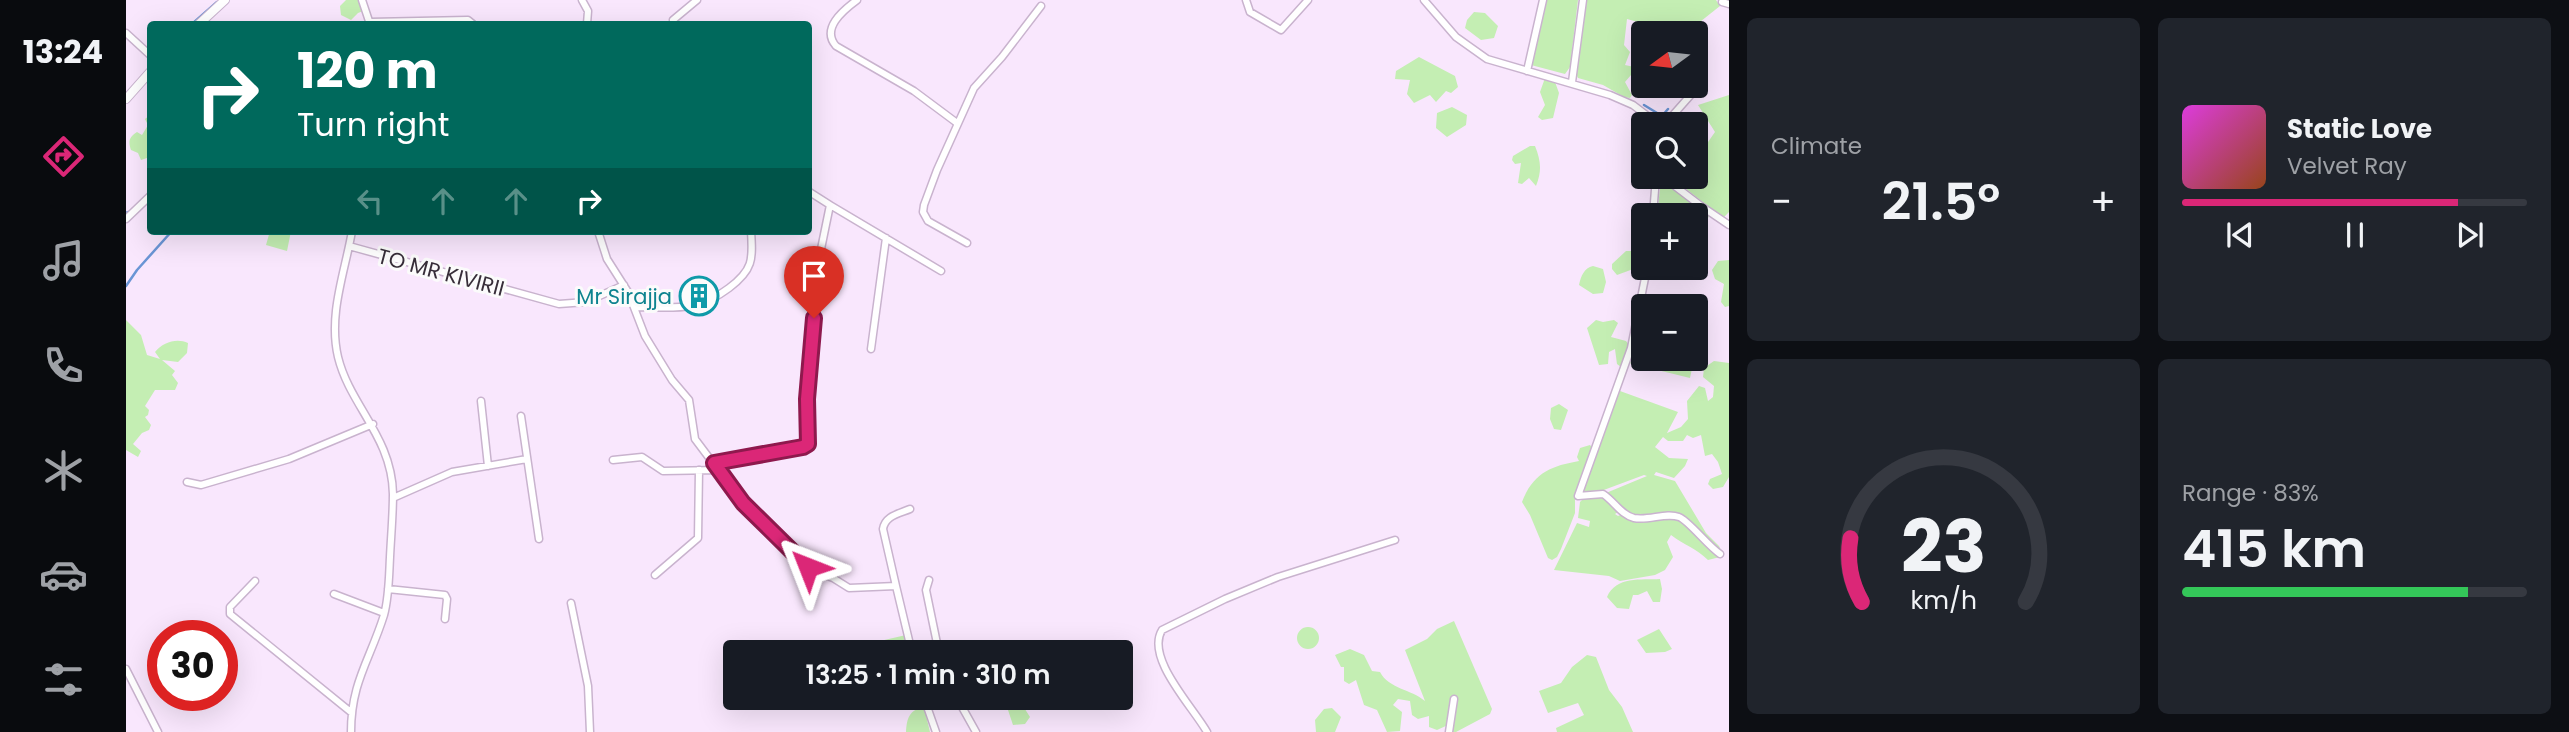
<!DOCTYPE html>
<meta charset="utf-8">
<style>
:root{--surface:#171b24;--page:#20242c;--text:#f1f3f6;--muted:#9ea1a6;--line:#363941;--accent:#db2777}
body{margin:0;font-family:Poppins,sans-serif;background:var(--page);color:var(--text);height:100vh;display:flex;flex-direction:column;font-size:26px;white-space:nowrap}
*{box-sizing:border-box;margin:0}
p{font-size:23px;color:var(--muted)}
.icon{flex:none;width:38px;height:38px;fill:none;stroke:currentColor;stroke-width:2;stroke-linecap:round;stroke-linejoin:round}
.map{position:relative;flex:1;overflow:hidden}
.sheet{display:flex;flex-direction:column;gap:18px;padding:18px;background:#0d0f14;width:840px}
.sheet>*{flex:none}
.guide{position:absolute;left:21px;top:21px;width:665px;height:214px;border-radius:7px;box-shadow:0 7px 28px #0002;background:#00695c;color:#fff;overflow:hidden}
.needle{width:46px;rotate:255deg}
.buttons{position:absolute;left:1505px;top:21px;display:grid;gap:14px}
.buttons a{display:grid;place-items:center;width:77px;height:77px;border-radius:7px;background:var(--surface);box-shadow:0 7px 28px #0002;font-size:35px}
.speed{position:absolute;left:21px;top:620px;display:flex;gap:14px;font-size:35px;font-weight:700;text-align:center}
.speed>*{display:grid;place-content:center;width:91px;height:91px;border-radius:50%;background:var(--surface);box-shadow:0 7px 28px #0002;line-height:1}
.speed .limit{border:10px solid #d22;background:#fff;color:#111}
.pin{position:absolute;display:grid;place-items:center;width:60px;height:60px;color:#fff;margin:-72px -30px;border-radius:50% 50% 50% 0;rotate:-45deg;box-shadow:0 0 7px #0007}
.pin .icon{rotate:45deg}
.me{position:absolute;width:77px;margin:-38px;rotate:315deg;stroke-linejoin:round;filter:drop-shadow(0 0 5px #0008)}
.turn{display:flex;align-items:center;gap:24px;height:147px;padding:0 35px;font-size:32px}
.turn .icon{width:91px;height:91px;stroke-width:2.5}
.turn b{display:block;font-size:49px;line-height:60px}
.lanes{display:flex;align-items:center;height:66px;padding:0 35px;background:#0003;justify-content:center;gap:35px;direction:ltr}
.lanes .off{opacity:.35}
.big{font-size:52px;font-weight:600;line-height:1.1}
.sheet .tile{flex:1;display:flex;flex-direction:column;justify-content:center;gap:10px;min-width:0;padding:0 24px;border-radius:10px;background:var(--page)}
.sheet .dial{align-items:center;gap:0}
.dial svg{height:182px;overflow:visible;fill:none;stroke:var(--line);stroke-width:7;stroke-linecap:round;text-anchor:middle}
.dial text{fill:var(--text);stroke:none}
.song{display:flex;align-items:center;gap:21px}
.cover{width:84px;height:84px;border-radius:10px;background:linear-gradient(135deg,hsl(300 70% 55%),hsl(20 70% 35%))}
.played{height:7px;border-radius:4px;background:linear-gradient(90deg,var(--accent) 80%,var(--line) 80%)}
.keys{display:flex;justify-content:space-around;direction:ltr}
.heat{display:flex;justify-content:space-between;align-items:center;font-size:38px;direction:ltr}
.charge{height:10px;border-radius:5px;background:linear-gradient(90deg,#34c759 83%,var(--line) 0)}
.sheet .tiles{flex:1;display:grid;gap:18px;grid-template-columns:repeat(2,1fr)}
.trip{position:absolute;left:597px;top:640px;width:410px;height:70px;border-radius:7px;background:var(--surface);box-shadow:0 7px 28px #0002;font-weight:600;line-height:70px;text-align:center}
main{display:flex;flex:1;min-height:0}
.tab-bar{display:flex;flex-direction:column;width:126px;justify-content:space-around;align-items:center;background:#090b0e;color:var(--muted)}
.tab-bar .icon{width:49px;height:49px}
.tab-bar .active{color:var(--accent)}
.tab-bar b{font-size:32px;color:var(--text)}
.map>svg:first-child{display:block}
.green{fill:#c4eeb3}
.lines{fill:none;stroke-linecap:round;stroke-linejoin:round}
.stream{stroke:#6a95d5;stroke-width:2.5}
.minor-casing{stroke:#c9b3ce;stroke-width:9}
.tertiary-casing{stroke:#c9b3ce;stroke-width:10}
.minor{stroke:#fff;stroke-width:6}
.tertiary{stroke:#fff;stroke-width:8}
.route-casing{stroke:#8e194d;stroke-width:18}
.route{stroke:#db2777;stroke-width:12}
.labels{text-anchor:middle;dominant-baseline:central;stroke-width:6;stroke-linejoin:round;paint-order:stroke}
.street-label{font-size:21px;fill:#372e39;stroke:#fbfbfb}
.culture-label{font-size:21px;fill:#0d838f;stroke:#fbfbfb;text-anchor:end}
</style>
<main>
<nav class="tab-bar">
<b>13:24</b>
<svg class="icon active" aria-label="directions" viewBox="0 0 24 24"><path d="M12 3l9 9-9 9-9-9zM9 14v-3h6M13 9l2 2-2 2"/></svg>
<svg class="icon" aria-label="music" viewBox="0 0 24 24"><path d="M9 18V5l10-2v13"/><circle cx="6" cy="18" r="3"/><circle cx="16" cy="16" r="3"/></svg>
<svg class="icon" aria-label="phone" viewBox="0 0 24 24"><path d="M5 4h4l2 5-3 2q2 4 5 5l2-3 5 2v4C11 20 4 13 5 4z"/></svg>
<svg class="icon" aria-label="climate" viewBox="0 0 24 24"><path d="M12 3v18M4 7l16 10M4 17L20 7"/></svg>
<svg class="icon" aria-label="car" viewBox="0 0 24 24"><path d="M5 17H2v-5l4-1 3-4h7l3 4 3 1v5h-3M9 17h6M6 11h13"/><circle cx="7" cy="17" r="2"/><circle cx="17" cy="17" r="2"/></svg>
<svg class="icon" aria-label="filters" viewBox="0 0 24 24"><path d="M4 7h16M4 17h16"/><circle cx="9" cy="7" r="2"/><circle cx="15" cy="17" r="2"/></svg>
</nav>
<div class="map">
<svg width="1603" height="732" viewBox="0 0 1603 732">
<rect width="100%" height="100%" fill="#f9e7fd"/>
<path class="green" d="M 220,0 L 233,0 L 237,11 L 232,13 L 225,20 L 215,15 L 214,6 Z
M 1419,0 L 1452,0 L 1444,67 L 1439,74 L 1405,65 Z
M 1458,0 L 1590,0 L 1594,6 L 1560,33 L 1538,33 L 1537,29 L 1501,19 L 1498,45 L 1504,52 L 1499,65 L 1517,69 L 1517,81 L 1505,75 L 1499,82 L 1506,95 L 1504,98 L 1498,97 L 1477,85 L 1452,78 L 1450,74 Z
M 1348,12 L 1359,13 L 1372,26 L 1368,38 L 1355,40 L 1339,28 L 1341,20 Z
M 1293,57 L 1329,76 L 1332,87 L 1325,93 L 1320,91 L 1310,102 L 1304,95 L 1288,103 L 1281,94 L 1284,80 L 1269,79 L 1270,71 Z
M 1419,78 L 1429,82 L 1433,93 L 1427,118 L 1416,120 L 1412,117 L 1419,105 L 1414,92 Z
M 1603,95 L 1603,212 L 1597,218 L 1545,177 L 1570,177 L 1570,149 L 1575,152 L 1589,132 L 1572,105 Z
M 1326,107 L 1341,115 L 1340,125 L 1321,137 L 1310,128 L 1311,113 Z
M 24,115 L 24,157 L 15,160 L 12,153 L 5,150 C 2,141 3,137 11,132 L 16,135 L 22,125 L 19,119 Z
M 1404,146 L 1409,146 C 1415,161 1416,171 1410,186 L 1403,178 L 1396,184 L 1392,183 L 1395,163 L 1389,164 L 1386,160 L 1387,156 Z
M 1538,185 L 1545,185 L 1583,216 L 1570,244 L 1570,215 L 1531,215 L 1534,189 Z
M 144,231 L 165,231 L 161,251 L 140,245 Z
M 1500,251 L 1506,251 L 1512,257 L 1510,268 L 1491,275 L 1486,269 L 1486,264 Z
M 1603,260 L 1603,306 L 1599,307 L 1595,302 L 1598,284 L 1589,279 L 1586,270 L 1592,261 Z
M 1467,266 L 1477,269 L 1480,282 L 1477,293 L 1467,294 L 1453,285 C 1455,276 1458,268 1467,266 Z
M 0,320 L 15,335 L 21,355 L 34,359 L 29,352 C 37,342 51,338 62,343 L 61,353 L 52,362 L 36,360 L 49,371 L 46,375 L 52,383 L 49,390 L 29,390 L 19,406 L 23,410 L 22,415 L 19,417 L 25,425 L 23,430 L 16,433 L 7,444 L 15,451 L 12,457 L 0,450 Z
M 1470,320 L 1477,322 L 1488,320 L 1492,323 L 1485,337 L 1500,341 L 1506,349 L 1512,326 L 1517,328 L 1517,359 L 1568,359 L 1564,378 L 1503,363 L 1495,367 L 1491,364 L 1489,349 L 1483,352 L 1482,364 L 1473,365 L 1461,328 Z
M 1588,361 L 1603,363 L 1603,477 L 1597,487 L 1587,489 L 1582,484 L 1584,479 L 1596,474 L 1592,462 L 1586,454 L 1579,456 L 1575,435 L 1567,438 L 1561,435 L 1557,441 L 1542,441 L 1537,437 L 1529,447 L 1543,458 L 1562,459 L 1559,466 L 1548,478 L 1530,472 L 1528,475 L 1549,481 L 1580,533 L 1593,546 L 1598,556 L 1582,560 C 1570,548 1558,545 1545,535 L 1541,542 L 1547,557 L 1539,570 L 1529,575 L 1494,581 L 1483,576 L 1428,570 L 1451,523 L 1463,527 L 1464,521 L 1452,518 L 1454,502 L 1458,498 L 1476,496 L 1492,512 L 1489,514 L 1492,516 L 1497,514 L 1510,516 L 1498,510 L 1480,493 L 1521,476 L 1518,475 L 1467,494 L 1454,495 L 1461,463 L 1449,494 L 1449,513 L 1435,549 L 1431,557 L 1426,560 L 1422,558 L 1404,515 L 1396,502 C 1407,473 1425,466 1453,461 L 1451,457 L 1454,448 L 1464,445 L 1470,452 L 1494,391 L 1552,412 L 1541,433 L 1555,427 L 1562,419 L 1561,401 L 1573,386 L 1579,388 L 1582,401 L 1587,397 L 1588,386 L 1577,377 L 1578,368 Z
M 1433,404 L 1442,410 L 1435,430 L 1428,429 L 1424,419 L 1425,408 Z
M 1534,579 L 1536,589 L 1534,602 L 1527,602 L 1521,591 L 1512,595 L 1507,595 L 1503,609 L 1491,608 L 1481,597 C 1490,576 1515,580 1534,579 Z
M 1328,621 L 1366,709 L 1364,714 L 1330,732 L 1324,732 L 1322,725 L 1311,730 L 1303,727 L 1303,716 L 1292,719 L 1286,715 L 1284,701 L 1272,699 L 1267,705 L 1276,712 L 1274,731 L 1261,732 L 1251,710 L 1238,705 L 1230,680 L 1223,684 L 1218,681 L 1218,667 L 1215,667 L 1209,655 L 1224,649 L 1238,655 L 1246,671 L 1254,672 C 1263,689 1285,689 1299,701 L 1279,650 L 1301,639 L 1311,629 Z
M1171 638a11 11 0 1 1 22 0a11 11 0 1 1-22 0Z
M 1533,629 L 1546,649 L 1539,652 L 1520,653 L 1511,640 Z
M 780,635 L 783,653 L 715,653 L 719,645 L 725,644 L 728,647 Z
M 1461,655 L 1470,657 L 1483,690 L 1496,707 L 1507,732 L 1431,732 L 1430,728 L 1458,715 L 1452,703 L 1422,713 L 1413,691 L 1435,683 L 1446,667 Z
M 868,698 L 906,698 L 897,706 L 904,717 L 899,724 L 887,725 L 882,710 Z
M 798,707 L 804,732 L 780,732 C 781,718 783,710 798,707 Z
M 1206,708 L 1215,717 L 1209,732 L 1190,732 L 1189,720 L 1198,709 Z"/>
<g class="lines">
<path class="stream" d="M 66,24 L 91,2
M 1518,105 L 1536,116 L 1542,109
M 0,213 L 2,212
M 0,286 L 11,270 L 46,231"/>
<defs>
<path id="minor" d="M 236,0 L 244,24
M 456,0 L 462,11 L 461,24
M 731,0 C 716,11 695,29 710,46 L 788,91 L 831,123
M 1120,0 L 1124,12 L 1155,30 L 1182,0
M 1298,0 L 1330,37 L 1361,59 L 1484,95 L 1507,105 L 1532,124
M 1596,2 L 1603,4
M 547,20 L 571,0
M 244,22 L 342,20 L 347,24
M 0,33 L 24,55
M 1401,71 L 1417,0
M 1446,82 L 1457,0
M 1539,124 L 1570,89
M 1537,177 L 1575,206 L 1603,225
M 682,191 L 704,205
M 1527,215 L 1530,177
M 0,219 L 24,196
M 472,231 L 481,259 L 502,292 L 519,336 L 546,380 L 563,400 L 569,439 L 617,503 L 687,571 L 707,578 L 723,588 L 770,586 L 786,653
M 841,243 L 802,221 L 797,212 L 798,205 L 811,170 L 848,88 L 876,57 L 915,6
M 223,246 L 433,304 L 460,302 L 498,285
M 1521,268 L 1505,348 L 1452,496 L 1477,494 C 1488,501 1495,515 1508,518 C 1523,521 1540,512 1553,517 C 1562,520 1582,546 1594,554
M 508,307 C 547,307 570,313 603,288 C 627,270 627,260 625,231
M 745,349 L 760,238
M 355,401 L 362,466
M 395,416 L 413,539
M 487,460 L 516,457 L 537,471 L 594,470
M 588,463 L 677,447 L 682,444 L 681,399 L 685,341 L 695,249 L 704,205 L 815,271
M 61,482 L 75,485 L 163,459 L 247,424
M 267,498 L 326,472 L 401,459
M 529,575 L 572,538 L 573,470
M 803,580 L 800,590 L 813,653
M 129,581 L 104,607 L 104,614 L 226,713
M 770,586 L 757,529 C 759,516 772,514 784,509
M 262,589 L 319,595 L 321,599 L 319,619
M 208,594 L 258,613
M 445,603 L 462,686 L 464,732
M 0,669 L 32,732
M 798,698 L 810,732
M 831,698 L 850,732
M 225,732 C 225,682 244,660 258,615 C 263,597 263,576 264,557 C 265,536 267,515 267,494 C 266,437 224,406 212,357 C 202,314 219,272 226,231
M 1081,732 C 1067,707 1019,658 1036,630 L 1099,599 L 1152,577 L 1269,540
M 1323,732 L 1328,699"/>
<path id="tertiary" d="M 73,24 L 99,0
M 0,99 L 24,72"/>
</defs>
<use href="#minor" class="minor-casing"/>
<use href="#tertiary" class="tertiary-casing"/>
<use href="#minor" class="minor"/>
<use href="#tertiary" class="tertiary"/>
</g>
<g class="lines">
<defs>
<path id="route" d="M 682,567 L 617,503 L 588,463 L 677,447 L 682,444 L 681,399 L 688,318"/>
</defs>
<use href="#route" class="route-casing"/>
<use href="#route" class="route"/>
</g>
<defs>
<symbol id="building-ring" viewBox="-11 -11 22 22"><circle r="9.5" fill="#fbfbfb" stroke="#0f9aa8" stroke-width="1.5"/><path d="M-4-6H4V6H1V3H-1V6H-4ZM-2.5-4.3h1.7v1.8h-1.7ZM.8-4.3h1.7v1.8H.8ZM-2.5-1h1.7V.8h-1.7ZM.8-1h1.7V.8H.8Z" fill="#0f9aa8"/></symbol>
</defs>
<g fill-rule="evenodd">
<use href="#building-ring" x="551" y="274" width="44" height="44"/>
</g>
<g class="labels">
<g class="street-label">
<text transform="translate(315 272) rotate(15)">TO MR KIVIRII</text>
</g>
<g class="culture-label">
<text x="546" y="296">Mr Sirajja</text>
</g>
</g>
</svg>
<div class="buttons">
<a><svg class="needle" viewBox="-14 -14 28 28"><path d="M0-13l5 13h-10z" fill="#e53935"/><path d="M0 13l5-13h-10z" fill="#9ea1a6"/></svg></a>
<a><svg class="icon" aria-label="search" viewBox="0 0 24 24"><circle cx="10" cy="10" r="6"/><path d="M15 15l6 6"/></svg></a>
<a>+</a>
<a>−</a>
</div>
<div class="speed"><div class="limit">30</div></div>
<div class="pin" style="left:688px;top:318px;background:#d93025"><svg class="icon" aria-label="arrive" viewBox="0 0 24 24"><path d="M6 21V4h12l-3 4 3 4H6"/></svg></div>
<svg class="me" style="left:682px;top:567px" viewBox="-20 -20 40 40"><path d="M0-17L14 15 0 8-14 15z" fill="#db2777" stroke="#fff" stroke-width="4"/></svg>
<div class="trip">13:25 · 1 min · 310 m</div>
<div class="guide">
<div class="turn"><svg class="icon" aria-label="right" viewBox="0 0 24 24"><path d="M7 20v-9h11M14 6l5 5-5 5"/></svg><div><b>120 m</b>Turn right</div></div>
<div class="lanes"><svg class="icon off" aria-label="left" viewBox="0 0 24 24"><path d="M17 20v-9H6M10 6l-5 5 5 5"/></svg><svg class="icon off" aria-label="ahead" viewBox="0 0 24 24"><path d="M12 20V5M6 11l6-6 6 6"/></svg><svg class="icon off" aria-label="ahead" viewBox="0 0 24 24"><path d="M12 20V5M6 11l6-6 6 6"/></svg><svg class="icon" aria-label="right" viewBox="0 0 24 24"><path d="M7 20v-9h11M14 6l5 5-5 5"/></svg></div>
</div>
</div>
<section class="sheet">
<div class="tiles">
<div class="tile"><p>Climate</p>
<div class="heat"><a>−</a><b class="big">21.5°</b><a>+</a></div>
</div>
<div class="tile">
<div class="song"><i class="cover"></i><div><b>Static Love</b><p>Velvet Ray</p></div></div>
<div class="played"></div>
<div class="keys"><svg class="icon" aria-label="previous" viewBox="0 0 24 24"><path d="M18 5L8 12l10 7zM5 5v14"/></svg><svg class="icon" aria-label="pause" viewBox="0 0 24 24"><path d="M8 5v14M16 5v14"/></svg><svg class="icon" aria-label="next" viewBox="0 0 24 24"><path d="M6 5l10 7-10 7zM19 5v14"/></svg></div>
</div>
<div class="tile dial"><svg viewBox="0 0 100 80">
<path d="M14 69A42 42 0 1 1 86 69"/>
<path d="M14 69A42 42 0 0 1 9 41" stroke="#db2777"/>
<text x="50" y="56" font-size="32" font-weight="700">23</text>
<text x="50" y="72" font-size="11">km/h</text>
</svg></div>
<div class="tile"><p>Range · 83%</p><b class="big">415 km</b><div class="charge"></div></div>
</div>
</section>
</main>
